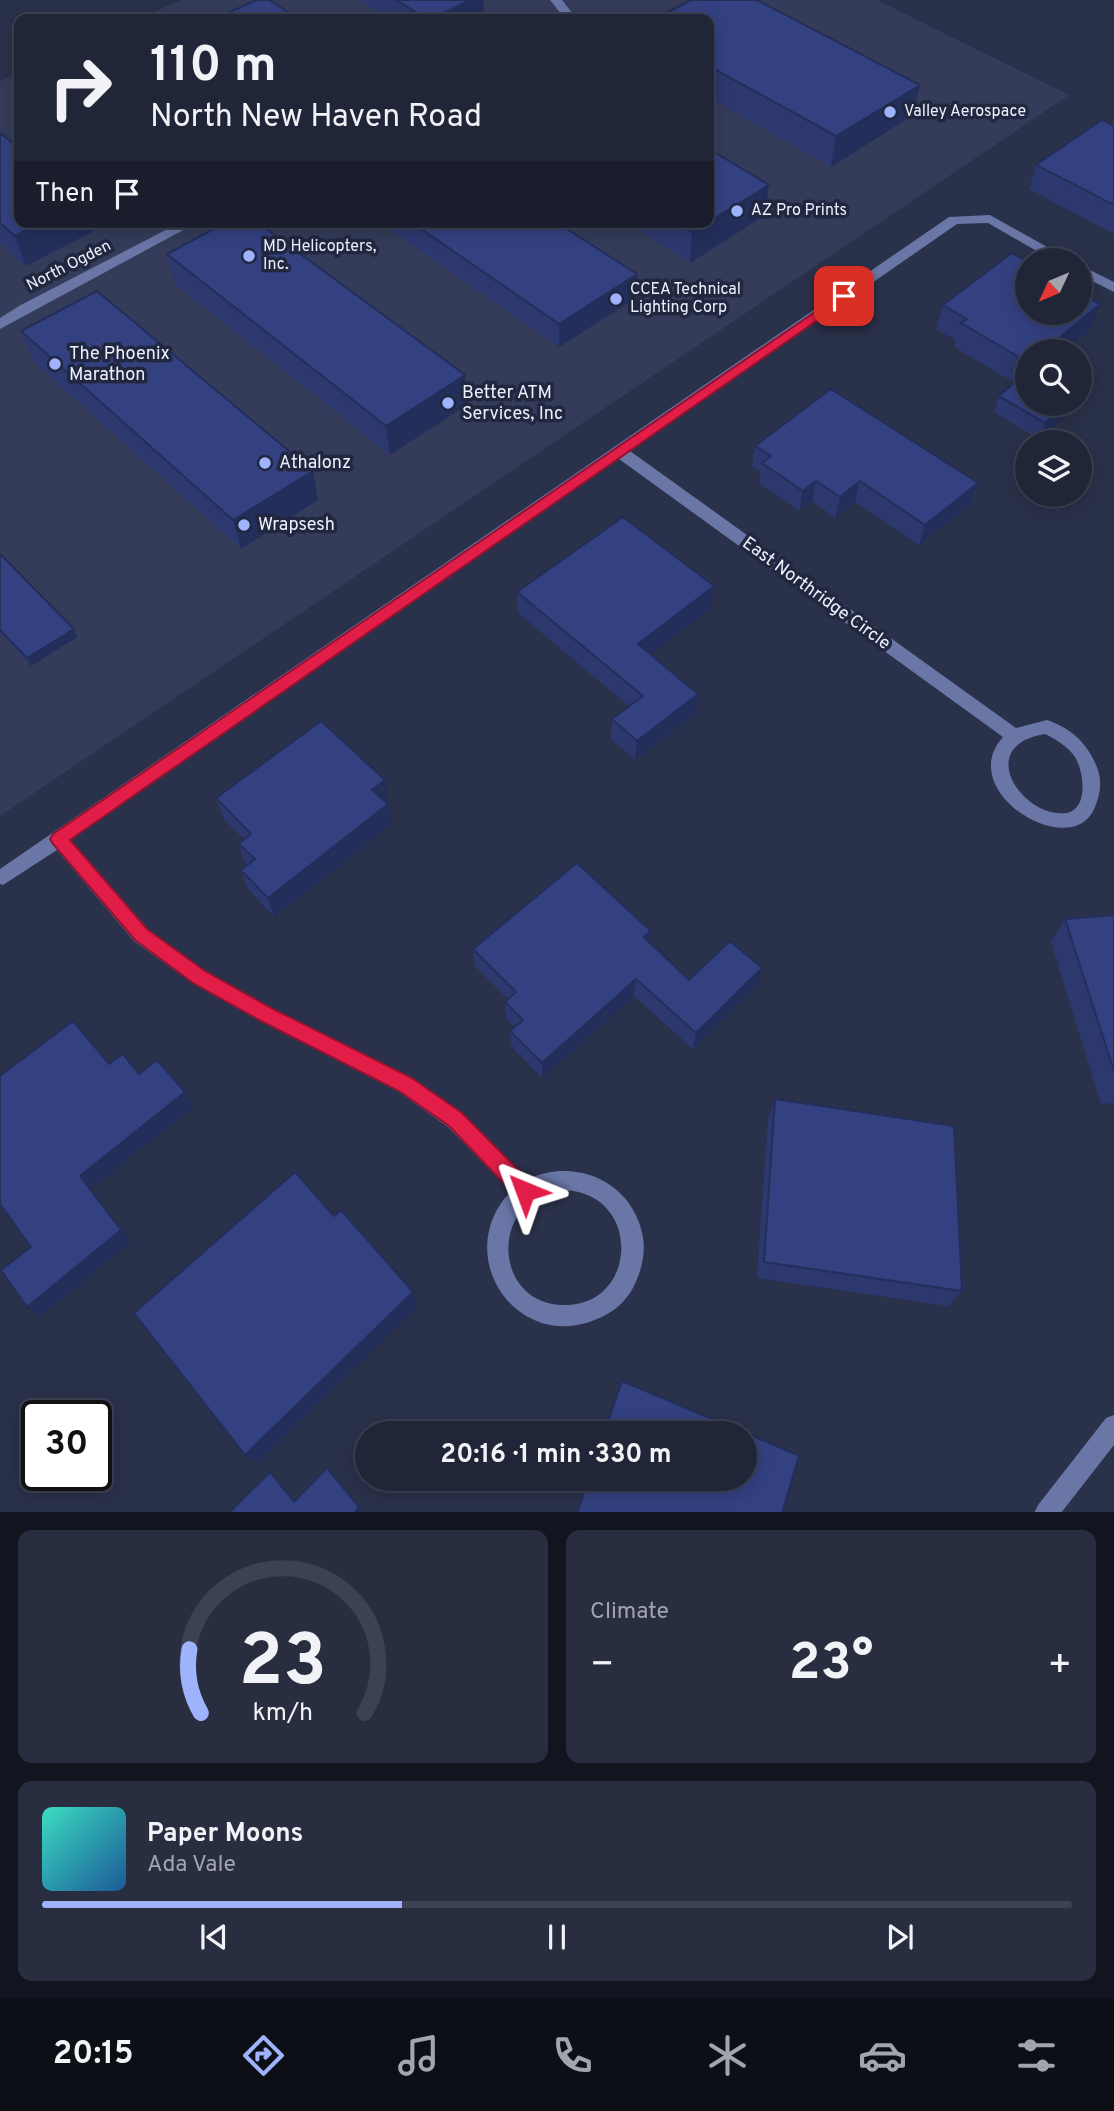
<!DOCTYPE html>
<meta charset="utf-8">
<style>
:root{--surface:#202538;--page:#282d40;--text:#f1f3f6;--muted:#a2a5ae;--line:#3d4253;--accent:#9fb3fd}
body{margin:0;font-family:Overpass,sans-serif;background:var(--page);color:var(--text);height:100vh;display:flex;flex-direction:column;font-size:26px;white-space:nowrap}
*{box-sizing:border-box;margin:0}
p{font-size:23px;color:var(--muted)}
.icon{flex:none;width:38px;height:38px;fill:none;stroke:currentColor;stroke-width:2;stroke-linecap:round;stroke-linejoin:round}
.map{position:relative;height:1512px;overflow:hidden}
.details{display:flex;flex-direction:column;gap:18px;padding:18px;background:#12141f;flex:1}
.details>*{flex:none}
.guide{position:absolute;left:14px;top:14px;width:700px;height:214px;border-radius:14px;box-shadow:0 4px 18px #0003,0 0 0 2px var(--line);background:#202538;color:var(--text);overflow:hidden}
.needle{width:46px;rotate:226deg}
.controls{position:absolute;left:1015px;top:248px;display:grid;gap:14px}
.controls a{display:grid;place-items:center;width:77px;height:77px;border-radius:50%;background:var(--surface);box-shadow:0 4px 18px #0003,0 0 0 2px var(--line);font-size:35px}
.speed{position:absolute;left:21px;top:1400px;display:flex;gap:14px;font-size:35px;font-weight:700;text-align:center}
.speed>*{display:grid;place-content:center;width:91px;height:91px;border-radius:50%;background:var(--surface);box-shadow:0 4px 18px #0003,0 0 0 2px var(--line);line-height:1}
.speed .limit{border:4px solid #111;border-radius:10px;background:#fff;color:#111}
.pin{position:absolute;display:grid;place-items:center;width:60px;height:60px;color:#fff;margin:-30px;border-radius:14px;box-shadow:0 4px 10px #0006}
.me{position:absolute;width:77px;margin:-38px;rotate:316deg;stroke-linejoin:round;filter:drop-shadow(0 0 5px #0008)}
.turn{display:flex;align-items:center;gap:24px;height:147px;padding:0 21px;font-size:32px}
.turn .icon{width:91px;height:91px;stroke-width:2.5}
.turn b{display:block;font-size:49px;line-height:60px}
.then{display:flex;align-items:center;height:66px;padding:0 21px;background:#0003;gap:14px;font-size:26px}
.big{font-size:52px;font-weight:700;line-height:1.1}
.details .card{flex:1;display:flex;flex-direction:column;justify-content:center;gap:10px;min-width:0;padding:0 24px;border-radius:14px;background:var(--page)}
.details .dial{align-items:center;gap:0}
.dial svg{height:182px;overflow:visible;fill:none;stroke:var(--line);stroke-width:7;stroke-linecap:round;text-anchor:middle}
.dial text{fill:var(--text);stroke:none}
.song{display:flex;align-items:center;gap:21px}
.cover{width:84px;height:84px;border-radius:10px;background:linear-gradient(135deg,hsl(170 70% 55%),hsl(210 70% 35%))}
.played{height:7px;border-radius:4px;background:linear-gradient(90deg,var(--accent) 35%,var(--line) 35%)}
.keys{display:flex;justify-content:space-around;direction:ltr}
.heat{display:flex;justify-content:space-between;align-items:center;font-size:38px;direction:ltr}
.details .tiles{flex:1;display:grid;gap:18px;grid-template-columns:1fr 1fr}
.card:last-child{grid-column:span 2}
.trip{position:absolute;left:355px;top:1421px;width:402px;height:70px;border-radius:35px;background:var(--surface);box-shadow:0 4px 18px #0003,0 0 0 2px var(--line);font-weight:700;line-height:70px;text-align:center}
.dock{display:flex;height:112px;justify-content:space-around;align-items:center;background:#0d0f16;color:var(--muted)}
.dock .icon{width:49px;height:49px}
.dock .on{color:var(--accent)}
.dock b{font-size:32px;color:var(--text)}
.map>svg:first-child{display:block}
.built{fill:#343c5a}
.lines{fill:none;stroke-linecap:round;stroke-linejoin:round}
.minor{fill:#6976a6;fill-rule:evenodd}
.wall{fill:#2d386f}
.shaded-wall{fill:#242e5a}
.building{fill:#344181;stroke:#242e5a;stroke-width:2}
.route{fill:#e11d48;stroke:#92132f;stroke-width:2}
.poi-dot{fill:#9fb3fd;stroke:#21273f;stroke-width:2.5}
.labels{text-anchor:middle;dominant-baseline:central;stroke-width:7;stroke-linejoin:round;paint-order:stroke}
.far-poi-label{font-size:16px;fill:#edf1fe;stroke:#21273f;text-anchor:start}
.far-street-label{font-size:16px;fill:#edf1fe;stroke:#21273f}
.poi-label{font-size:18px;fill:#edf1fe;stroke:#21273f;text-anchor:start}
.street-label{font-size:18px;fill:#edf1fe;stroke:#21273f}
</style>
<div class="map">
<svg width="1114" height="1513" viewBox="0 0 1114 1513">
<rect width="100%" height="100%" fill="#2a314a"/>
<path class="built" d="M 181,0 L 877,0 L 1069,95 L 0,816 L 0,81 L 19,72 L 19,222 L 709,222 L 709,19 L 138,19 Z"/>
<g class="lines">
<path class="minor" d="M 550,0 L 562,0 L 573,14 L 569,19 L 557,19 L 561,14 Z
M 990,215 L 1072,261 L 1054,261 L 988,223 L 957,224 L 630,451 L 1016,728 L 1047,720 C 1073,729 1089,745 1098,770 C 1102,783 1100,795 1095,807 C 1073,864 953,792 1003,737 L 619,459 L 71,840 L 148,929 L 206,971 L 274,1009 L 413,1078 L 462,1113 L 528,1179 C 577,1157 633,1182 643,1237 C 646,1256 640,1277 630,1293 C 622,1305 610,1314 597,1319 C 516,1354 450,1254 511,1191 L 448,1127 L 399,1092 L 260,1021 L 192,983 L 134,941 L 57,850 L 3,885 L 0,884 L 0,869 L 949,217 ZM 1045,734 C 1057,740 1067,746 1075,757 C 1084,772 1089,809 1066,813 C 1024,819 972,746 1045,734 ZM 565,1190 C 643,1194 638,1308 562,1305 C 490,1302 490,1194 565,1190 Z
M 181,222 L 198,222 L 0,329 L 0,318 L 19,306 Z
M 1080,265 L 1114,282 L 1114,292 L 1080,275 Z
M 1114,1415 L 1114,1445 L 1061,1513 L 1034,1513 L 1038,1505 L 1106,1418 Z"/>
</g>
<path class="wall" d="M 359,0 L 483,0 L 484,17 L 480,19 L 391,19 Z
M 709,19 L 913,115 L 831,167 L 709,97 Z
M 1114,126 L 1114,234 L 1029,189 L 1036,165 Z
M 0,133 L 19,222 L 92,222 L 94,231 L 26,266 L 0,244 Z
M 765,215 L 690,263 L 626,222 L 709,222 Z
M 379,222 L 556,222 L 636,298 L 559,347 Z
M 167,254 L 467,405 L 390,455 L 175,284 Z
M 943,305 L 1091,328 L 1062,352 L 1027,352 L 1027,404 L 1077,404 L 1039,439 L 994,412 L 999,396 L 1015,383 L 954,347 L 956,340 L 936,329 Z
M 21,331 L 318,500 L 241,549 L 33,361 Z
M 755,446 L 971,503 L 919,545 L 855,502 L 835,518 L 812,501 L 799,511 L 759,483 L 761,472 L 752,466 Z
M 0,554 L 74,629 L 77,637 L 31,666 L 0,633 Z
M 517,592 L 711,608 L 650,654 L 698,694 L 695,714 L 635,760 L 611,739 L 612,719 L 629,706 L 518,613 Z
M 216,798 L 388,800 L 386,802 L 392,824 L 274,917 L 248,889 L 241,870 L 248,865 L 245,863 L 239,844 L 244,839 L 223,818 Z
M 1114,915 L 1114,1103 L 1101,1104 L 1051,942 L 1065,919 Z
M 650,943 L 689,980 L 758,985 L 693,1049 L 634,996 L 542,1078 L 511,1046 L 510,1031 L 515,1027 L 506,1018 L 505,1002 L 508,999 L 475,966 L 473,949 Z
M 775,1099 L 962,1291 L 948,1306 L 757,1278 L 768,1119 Z"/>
<path class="shaded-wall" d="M 470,0 L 483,0 L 484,17 L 480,19 L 431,19 Z
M 920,85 L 913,115 L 831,167 L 836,136 Z
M 769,185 L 765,215 L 690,263 L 692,232 Z
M 41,222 L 92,222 L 94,231 L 26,266 L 15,236 Z
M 637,274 L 636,298 L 559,347 L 559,324 Z
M 1100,304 L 1091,328 L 1062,352 L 1042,352 Z
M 465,375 L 467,405 L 390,455 L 386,426 Z
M 1086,386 L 1080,402 L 1080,392 Z
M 1066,404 L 1077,404 L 1039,439 L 1045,423 Z
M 313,471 L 318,500 L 241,549 L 233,520 Z
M 816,481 L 812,501 L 799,511 L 803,491 Z
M 860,481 L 855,502 L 835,518 L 840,497 Z
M 978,483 L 971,503 L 919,545 L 925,525 Z
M 714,586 L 711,608 L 637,665 L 638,644 Z
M 74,629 L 77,637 L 31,666 L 27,658 Z
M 698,694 L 695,714 L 635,760 L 637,741 Z
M 385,780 L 388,800 L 376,810 L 372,790 Z
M 388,804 L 392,824 L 274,917 L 268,898 Z
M 651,931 L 649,948 L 644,937 Z
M 762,968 L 758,985 L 693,1049 L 696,1033 Z
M 636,979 L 634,996 L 542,1078 L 542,1063 Z
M 185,1092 L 193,1107 L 91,1189 L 131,1242 L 40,1317 L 27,1307 L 80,1176 Z
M 413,1292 L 418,1306 L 256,1464 L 245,1455 Z
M 327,1468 L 363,1512 L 362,1513 L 355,1513 Z
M 270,1472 L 275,1477 L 299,1506 L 294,1502 Z"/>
<path class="building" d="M 257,0 L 269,0 L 299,19 L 214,19 Z
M 396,0 L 470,0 L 431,19 L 427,19 Z
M 691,0 L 757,0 L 920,85 L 836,136 L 709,66 L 709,19 L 655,19 Z
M 1102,120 L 1114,126 L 1114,205 L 1036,165 Z
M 0,133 L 19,148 L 19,222 L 41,222 L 15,236 L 0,223 Z
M 709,149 L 769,185 L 692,232 L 676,222 L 709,222 Z
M 227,222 L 257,222 L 465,375 L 386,426 L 167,254 Z
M 411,222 L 556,222 L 637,274 L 559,324 Z
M 1012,253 L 1027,262 L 1027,313 L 1080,313 L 1080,293 L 1100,304 L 1042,352 L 1027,352 L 1027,362 L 961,323 L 967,319 L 943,305 Z
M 97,291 L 313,471 L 233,520 L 21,331 Z
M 1027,372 L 1027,404 L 1066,404 L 1045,423 L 999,396 Z
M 1080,383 L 1086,386 L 1080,392 Z
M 831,389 L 978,483 L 925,525 L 860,481 L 840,497 L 816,481 L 803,491 L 762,463 L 771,456 L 755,446 Z
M 623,517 L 714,586 L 638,644 L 698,694 L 637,741 L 612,719 L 643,696 L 517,592 Z
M 0,554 L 74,629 L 27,658 L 0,630 Z
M 321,721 L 385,780 L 372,790 L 388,804 L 268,898 L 241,870 L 255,859 L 239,844 L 251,834 L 216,798 Z
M 577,863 L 651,931 L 644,937 L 689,980 L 730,941 L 762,968 L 696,1033 L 636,979 L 542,1063 L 510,1031 L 523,1020 L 505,1002 L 516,992 L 473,949 Z
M 1114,915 L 1114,1071 L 1065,919 Z
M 73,1021 L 109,1064 L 123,1054 L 139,1074 L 157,1060 L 185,1092 L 80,1176 L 121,1230 L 27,1307 L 1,1270 L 31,1247 L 0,1204 L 0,1076 Z
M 775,1099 L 954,1126 L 962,1291 L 764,1262 Z
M 295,1172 L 334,1216 L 341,1210 L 413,1292 L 245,1455 L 134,1313 Z
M 622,1381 L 745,1433 L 604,1433 Z
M 746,1433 L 799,1456 L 782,1513 L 577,1513 L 589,1479 L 746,1479 Z
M 327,1468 L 359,1507 L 355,1513 L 229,1513 L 270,1472 L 294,1502 Z"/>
<path class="route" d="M 844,292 L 848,293 L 848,299 L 70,840 L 147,929 L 205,971 L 273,1009 L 412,1078 L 462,1113 L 532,1184 L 534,1191 L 532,1198 L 525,1201 L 518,1198 L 449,1126 L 399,1091 L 261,1021 L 193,983 L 135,940 L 53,844 L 50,839 L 53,834 Z"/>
<g class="poi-dot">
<circle cx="890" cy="112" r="7"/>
<circle cx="737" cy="211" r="7"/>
<circle cx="249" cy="256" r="7"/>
<circle cx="616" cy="299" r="7"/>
<circle cx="55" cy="364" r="7"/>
<circle cx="448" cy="403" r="7"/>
<circle cx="265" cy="463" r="7"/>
<circle cx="244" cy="525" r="7"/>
</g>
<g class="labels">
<g class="far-poi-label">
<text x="904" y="112">Valley Aerospace</text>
<text x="751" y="211">AZ Pro Prints</text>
<text x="263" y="247">MD Helicopters,<tspan x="263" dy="18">Inc.</tspan></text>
<text x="630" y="290">CCEA Technical<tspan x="630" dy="18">Lighting Corp</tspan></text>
</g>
<g class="far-street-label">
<text transform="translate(69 266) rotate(-27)">North Ogden</text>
</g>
<g class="poi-label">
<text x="69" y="354">The Phoenix<tspan x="69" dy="21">Marathon</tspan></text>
<text x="462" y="393">Better ATM<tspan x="462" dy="21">Services, Inc</tspan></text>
<text x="279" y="463">Athalonz</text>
<text x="258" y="525">Wrapsesh</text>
</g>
<g class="street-label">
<text transform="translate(816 594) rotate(36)">East Northridge Circle</text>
</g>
</g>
</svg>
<div class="controls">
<a><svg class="needle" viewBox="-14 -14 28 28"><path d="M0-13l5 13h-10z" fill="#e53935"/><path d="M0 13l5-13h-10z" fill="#a2a5ae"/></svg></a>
<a><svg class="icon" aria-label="search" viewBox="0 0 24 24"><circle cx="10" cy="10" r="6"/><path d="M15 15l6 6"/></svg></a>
<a><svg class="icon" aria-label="layers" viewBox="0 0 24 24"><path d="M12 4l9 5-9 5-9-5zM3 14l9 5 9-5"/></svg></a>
</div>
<div class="speed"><div class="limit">30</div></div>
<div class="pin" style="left:844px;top:296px;background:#d93025"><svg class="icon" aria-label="arrive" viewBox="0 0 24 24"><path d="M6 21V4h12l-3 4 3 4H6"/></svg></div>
<svg class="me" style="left:525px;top:1191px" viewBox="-20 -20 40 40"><path d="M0-17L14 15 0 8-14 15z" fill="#e11d48" stroke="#fff" stroke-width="4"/></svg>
<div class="trip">20:16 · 1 min · 330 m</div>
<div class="guide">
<div class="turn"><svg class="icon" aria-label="right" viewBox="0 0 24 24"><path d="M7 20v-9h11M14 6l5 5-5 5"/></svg><div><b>110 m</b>North New Haven Road</div></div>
<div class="then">Then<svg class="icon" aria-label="arrive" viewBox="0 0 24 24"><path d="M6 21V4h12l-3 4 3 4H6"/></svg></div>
</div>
</div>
<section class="details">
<div class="tiles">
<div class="card dial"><svg viewBox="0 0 100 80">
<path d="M14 69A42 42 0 1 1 86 69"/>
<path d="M14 69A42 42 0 0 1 9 41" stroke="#9fb3fd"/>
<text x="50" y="56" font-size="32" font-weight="700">23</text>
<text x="50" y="72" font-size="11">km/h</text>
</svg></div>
<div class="card"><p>Climate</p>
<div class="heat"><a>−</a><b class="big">23°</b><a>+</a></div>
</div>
<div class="card">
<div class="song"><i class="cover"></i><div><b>Paper Moons</b><p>Ada Vale</p></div></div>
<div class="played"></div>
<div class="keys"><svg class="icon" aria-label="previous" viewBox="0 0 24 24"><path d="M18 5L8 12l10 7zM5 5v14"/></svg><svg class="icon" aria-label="pause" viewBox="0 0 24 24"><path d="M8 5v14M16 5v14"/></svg><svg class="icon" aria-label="next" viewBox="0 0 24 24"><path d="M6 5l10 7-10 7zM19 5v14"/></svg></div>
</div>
</div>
</section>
<nav class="dock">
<b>20:15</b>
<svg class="icon on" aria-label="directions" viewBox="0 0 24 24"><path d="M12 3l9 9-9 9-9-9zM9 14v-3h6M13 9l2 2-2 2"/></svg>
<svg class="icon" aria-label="music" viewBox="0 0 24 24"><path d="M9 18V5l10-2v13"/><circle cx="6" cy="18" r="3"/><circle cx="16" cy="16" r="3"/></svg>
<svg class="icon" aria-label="phone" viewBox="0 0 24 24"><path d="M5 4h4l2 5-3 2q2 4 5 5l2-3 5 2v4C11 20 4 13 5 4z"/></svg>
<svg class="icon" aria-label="climate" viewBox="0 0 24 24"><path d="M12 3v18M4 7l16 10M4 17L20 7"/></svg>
<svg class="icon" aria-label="car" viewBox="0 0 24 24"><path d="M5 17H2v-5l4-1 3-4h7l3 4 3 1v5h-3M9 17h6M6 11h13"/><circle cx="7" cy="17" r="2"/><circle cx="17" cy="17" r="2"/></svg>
<svg class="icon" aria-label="filters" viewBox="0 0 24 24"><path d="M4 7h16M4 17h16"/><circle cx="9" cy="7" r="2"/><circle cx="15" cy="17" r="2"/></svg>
</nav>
